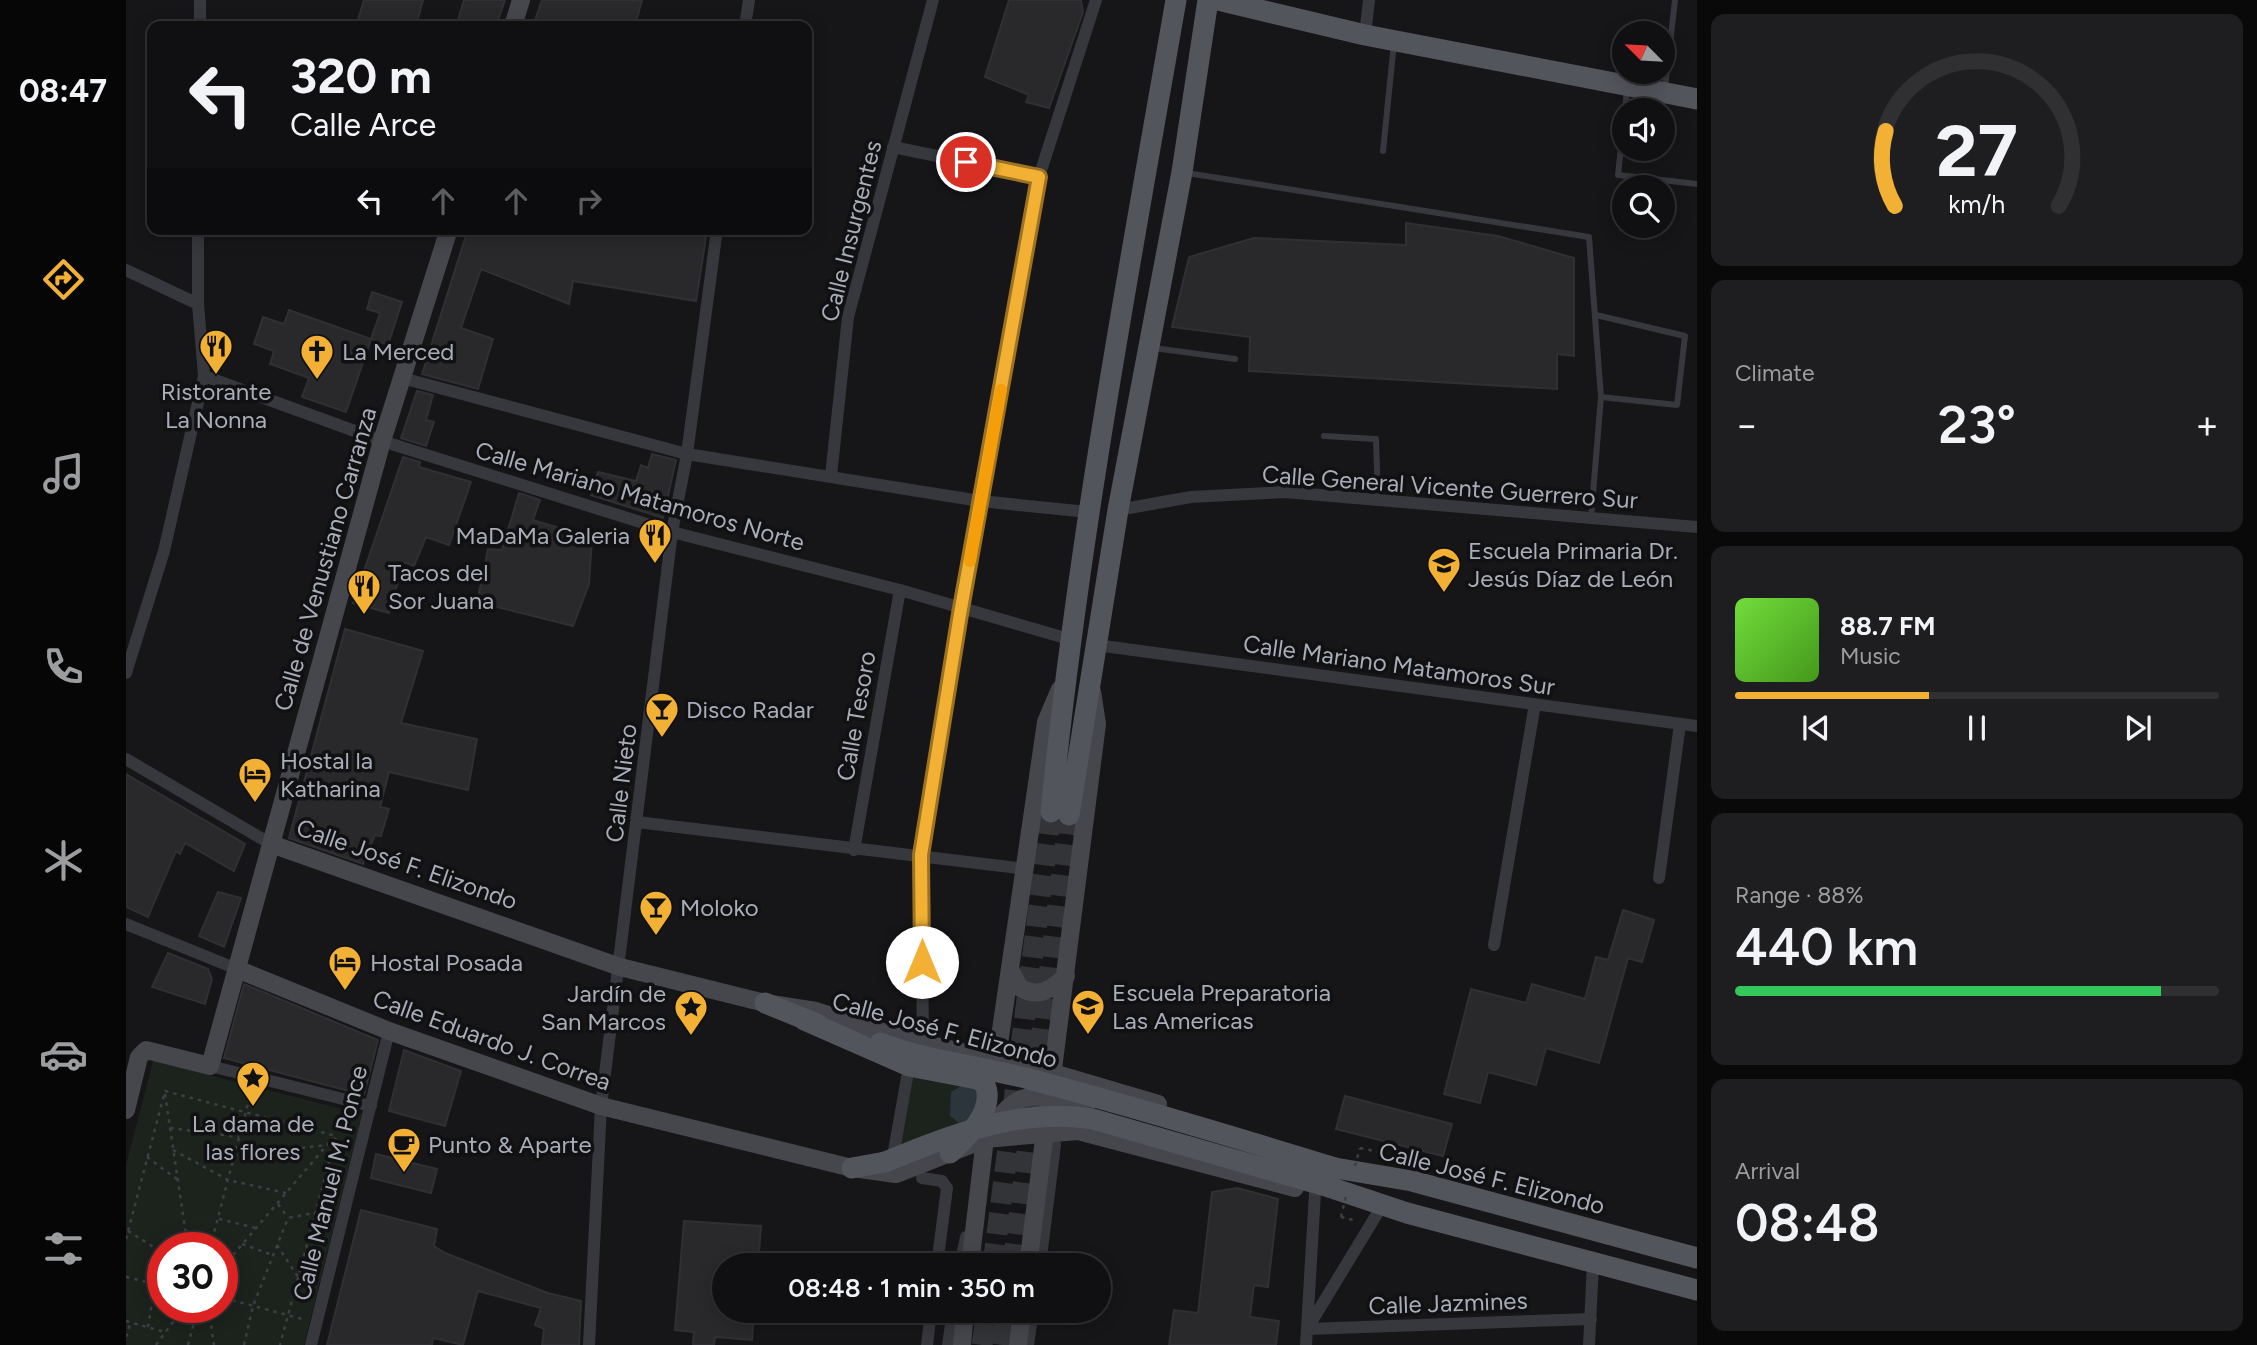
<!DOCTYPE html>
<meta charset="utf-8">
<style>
:root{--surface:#101012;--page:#1e1e20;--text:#f1f3f6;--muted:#9c9d9f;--line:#303032;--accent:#f2b134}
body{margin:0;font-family:Figtree,sans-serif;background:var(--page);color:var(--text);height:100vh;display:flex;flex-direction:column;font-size:26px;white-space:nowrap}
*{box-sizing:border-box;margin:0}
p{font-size:23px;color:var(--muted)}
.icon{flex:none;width:38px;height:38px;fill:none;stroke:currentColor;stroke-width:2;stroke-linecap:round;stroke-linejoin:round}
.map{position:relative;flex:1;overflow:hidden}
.drawer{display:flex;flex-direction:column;gap:14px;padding:14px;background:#09090a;width:560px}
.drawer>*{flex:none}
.top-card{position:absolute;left:21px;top:21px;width:665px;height:214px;border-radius:14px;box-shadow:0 4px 18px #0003,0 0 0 2px var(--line);background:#101012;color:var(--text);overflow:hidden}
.needle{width:46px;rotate:294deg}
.buttons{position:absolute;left:1486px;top:21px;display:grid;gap:14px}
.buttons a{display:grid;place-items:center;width:63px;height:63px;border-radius:50%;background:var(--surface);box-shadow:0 4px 18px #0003,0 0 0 2px var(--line);font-size:35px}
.speed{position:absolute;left:21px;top:1232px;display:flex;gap:14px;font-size:35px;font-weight:700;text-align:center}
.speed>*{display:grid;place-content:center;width:91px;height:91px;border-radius:50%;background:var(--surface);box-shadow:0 4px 18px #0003,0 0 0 2px var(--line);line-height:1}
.speed .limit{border:10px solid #d22;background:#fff;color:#111}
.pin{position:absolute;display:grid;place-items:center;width:60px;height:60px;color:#fff;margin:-30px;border:4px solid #fff;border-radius:50%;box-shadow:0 2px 7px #0007}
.me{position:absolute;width:77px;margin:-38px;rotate:0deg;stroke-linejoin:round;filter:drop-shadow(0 0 5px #0008)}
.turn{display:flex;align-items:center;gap:24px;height:147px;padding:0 28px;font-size:32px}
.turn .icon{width:91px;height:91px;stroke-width:2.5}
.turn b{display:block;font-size:49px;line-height:60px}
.lanes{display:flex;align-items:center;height:66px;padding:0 28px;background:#0003;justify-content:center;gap:35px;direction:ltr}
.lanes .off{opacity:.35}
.big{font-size:52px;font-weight:600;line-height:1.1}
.drawer .card{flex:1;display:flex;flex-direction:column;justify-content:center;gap:10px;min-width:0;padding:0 24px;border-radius:14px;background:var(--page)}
.drawer .dial{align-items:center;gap:0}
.dial svg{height:182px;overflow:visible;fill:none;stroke:var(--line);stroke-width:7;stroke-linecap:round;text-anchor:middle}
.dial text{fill:var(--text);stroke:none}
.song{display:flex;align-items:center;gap:21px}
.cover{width:84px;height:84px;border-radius:10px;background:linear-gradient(135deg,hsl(100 70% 55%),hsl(100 70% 35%))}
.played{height:7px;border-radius:4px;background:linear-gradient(90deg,var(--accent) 40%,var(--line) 40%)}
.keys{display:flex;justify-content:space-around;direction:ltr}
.heat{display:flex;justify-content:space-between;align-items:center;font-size:38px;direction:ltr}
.charge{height:10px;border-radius:5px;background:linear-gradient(90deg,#34c759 88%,var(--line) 0)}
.trip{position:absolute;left:586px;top:1253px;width:399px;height:70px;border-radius:35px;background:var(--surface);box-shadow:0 4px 18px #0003,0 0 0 2px var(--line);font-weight:600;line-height:70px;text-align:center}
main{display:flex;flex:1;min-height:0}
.dock{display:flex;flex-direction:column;width:126px;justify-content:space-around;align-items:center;background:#060607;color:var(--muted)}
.dock .icon{width:49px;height:49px}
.dock .selected{color:var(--accent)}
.dock b{font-size:32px;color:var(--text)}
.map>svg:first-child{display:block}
.green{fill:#1c231d;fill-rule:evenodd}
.water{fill:#2c353c}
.building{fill:#29292c;stroke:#303034;stroke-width:2}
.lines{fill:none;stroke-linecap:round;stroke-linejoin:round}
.primary-tunnel{stroke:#333438;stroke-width:21;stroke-dasharray:21 10;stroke-linecap:butt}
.path{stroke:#3d3f44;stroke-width:2.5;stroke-dasharray:3.5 5;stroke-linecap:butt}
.lane{stroke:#37383d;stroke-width:6}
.street{stroke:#37383d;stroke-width:12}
.secondary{stroke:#45474d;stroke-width:18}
.primary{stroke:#53555c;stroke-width:21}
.path-bridge{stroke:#3d3f44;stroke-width:2.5;stroke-dasharray:3.5 5;stroke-linecap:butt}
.primary-bridge{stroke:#53555c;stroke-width:21}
.route-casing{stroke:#9d7322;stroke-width:18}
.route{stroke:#f2b134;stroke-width:12}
.slow{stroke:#f59e0b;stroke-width:12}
.labels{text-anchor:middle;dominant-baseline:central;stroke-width:7;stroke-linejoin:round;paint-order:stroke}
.street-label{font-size:24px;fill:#a8adb8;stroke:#111113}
.poi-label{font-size:24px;fill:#a8adb8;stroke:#111113;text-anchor:start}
</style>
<main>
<nav class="dock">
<b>08:47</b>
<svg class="icon selected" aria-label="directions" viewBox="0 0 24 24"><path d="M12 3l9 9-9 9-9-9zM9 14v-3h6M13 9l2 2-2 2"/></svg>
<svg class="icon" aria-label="music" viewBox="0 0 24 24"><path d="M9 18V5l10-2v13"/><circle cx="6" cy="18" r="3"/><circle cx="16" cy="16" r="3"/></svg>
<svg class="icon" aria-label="phone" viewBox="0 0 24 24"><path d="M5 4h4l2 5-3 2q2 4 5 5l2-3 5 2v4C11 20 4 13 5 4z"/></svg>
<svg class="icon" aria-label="climate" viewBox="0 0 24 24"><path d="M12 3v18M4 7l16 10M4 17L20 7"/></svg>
<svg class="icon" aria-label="car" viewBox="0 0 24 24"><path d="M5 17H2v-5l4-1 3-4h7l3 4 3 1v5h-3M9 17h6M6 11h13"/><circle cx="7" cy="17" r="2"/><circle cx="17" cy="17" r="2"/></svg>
<svg class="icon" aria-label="filters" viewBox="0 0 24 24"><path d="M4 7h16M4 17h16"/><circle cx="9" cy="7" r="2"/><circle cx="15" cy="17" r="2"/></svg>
</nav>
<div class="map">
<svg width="1571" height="1345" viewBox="0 0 1571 1345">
<rect width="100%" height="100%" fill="#161618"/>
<path class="green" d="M 27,1061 L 236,1114 L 178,1345 L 0,1345 L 0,1165 ZM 37,1248 L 96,1248 L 96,1307 L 37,1307 Z
M 778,1070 L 833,1080 L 850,1119 L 761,1156 Z"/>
<path class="water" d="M 840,1083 L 849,1087 L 853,1103 L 844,1121 L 833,1123 L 824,1116 L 825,1092 Z"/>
<path class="building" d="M 238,0 L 297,0 L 290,26 L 230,26 Z
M 338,0 L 379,0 L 370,26 L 330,26 Z
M 416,0 L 516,0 L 509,26 L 407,26 Z
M 883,0 L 955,0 L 957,12 L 923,108 L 900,102 L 903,95 L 859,77 Z
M 1280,223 L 1372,236 L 1448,258 L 1448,356 L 1431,354 L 1431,389 L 1123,371 L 1124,337 L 1046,327 L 1063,257 L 1128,238 L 1280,245 Z
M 342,229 L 533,229 L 580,237 L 570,301 L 447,281 L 443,304 L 355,269 L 335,328 L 367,339 L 352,389 L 296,374 Z
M 246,292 L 276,302 L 262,345 L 245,339 L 254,313 L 241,309 Z
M 163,310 L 245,339 L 220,412 L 176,397 L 183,378 L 144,364 L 148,351 L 128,344 L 137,317 L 158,324 Z
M 291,391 L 307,395 L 300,420 L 308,422 L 300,446 L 275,438 Z
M 526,454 L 550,460 L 537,518 L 465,495 L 472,472 L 510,481 L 515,465 L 522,468 Z
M 277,457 L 294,462 L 293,467 L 345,482 L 323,545 L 300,537 L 288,566 L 278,562 L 263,613 L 227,603 Z
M 393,493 L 414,500 L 407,520 L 466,538 L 463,584 L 447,626 L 351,602 L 362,549 L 376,550 Z
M 219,629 L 297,651 L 275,723 L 351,739 L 342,790 L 263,772 L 254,807 L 263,809 L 255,836 L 249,835 L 237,864 L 163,838 Z
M 0,774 L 119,844 L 108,871 L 59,843 L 54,854 L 50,851 L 22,917 L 0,907 Z
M 92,892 L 115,898 L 98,947 L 73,936 Z
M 1497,910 L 1528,920 L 1516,962 L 1502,958 L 1473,1063 L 1420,1048 L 1410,1085 L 1362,1072 L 1354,1103 L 1318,1094 L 1345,989 L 1400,1003 L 1406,984 L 1459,999 L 1470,957 L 1482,960 Z
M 42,953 L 82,969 L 86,979 L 79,1004 L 26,987 Z
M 118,984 L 252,1040 L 238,1095 L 98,1058 Z
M 278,1050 L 335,1071 L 319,1126 L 263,1111 Z
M 1219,1096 L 1326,1124 L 1317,1156 L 1210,1129 Z
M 250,1154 L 311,1169 L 305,1193 L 245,1178 Z
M 1111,1188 L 1152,1199 L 1142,1287 L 1128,1285 L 1124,1317 L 1153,1321 L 1150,1345 L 1043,1345 L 1048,1310 L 1072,1313 L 1086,1192 Z
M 235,1210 L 311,1229 L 308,1246 L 319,1253 L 422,1293 L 455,1301 L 453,1345 L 416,1345 L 418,1329 L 409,1325 L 415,1308 L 352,1291 L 337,1345 L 307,1338 L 306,1345 L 201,1345 Z
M 558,1221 L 635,1226 L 632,1265 L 598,1265 L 598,1311 L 628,1311 L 626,1340 L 589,1337 L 588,1345 L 567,1345 L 568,1332 L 549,1330 Z"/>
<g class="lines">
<path class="primary-tunnel" d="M 867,1265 L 925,812
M 887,1265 L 943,815
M 856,1345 L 861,1311
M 876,1345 L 881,1311"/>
<path class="path" d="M 39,1094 L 62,1248
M 44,1128 L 113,1137
M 1234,1148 L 1253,1152 L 1252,1157
M 47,1150 L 102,1180 L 160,1193
M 108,1156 L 201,1145
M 21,1157 L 52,1180
M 152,1204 L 162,1218
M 1215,1217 L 1231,1221
M 93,1219 L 130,1228
M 2,1231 L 37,1253
M 0,1239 L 39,1091 L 210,1136 L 154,1345
M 116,1244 L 146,1255
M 151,1245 L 172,1277
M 84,1248 L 125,1092
M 96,1268 L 207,1138
M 0,1277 L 37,1286
M 96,1286 L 96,1302
M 98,1298 L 176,1319
M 53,1307 L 61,1316 L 76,1319 L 94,1307
M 84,1317 L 88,1345
M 0,1321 L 39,1332
M 22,1327 L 29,1284 L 37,1264
M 0,1337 L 4,1324
M 30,1345 L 55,1311
M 62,1345 L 69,1319
M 118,1345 L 127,1306 L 162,1218 L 188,1213"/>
<path class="lane" d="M 1539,88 L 1549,0
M 1499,110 L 1501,88
M 1498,119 L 1492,175 L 1571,184
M 1257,151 L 1268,43
M 1061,173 L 1463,237 L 1475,397 L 1465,518
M 1470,315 L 1559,336 L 1551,405 L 1475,397
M 1028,348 L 1109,359
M 1198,436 L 1250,439 L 1252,500"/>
<path class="street" d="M 74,26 L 74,0
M 619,26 L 623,0
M 1239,35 L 1243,0
M 767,147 L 913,177
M 0,270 L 72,304
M 78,376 L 256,441 L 546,532 L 774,590 L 943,639
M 276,378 L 561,454 L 854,501 L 962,512
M 705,476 L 722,317 L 807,0
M 992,510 L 1065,497 L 1158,492 L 1571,527
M 970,645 L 1571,726
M 0,673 L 38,551 L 78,376 L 72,304 L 72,229
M 0,759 L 145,844
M 511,822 L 900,869
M 728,850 L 774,590
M 1533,878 L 1554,724
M 0,924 L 111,969
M 1368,945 L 1409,704
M 797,1043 L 795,855 L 834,614 L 913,177 L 970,0
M 84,1066 L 245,1106
M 768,1151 L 783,1066
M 796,1178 L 816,1181 L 821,1188 L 811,1265
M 834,1265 L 840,1237
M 914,1265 L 929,1145
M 1183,1326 L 1254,1209
M 1181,1329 L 1465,1319
M 185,1345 L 263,1031
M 463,1345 L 475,1106 L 546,532 L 561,454 L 591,229
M 801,1345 L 805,1311
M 822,1345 L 827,1311
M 902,1345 L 907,1311
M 1180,1345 L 1189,1193
M 1463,1345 L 1467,1263"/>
<path class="secondary" d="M 387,26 L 395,0
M 145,844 L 494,967 L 639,1003 L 690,1011 L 779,1039 L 927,1073 L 1032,1104
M 111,969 L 263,1031 L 475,1106 L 726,1168 L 770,1174 L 859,1139 L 952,1131 L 1169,1188
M 884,969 L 893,987 C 912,999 925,990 940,976
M 869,1071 L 920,722 L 934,689
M 0,1110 L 13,1057 L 20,1050 L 84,1066 L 256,441 L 323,229
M 864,1131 C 896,1079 914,1101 964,1101
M 844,1265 L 860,1130
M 902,1265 L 971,724 L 966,691
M 836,1345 L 839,1311
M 892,1345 L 896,1311"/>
<path class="primary" d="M 1092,0 L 1239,35 L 1571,99
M 925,812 C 952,539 1003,270 1050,0
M 943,815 L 992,510 L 1056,172 L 1082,0
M 639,1003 L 691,1024
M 678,1020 L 783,1066 L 851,1079 L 858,1083 C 871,1108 842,1137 824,1153
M 726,1168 L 759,1162
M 1209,1168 L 1286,1181 L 1571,1258
M 1203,1187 L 1281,1213 L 1571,1290"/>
<path class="path-bridge" d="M 1229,1166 L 1234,1148
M 1215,1217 L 1220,1196"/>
<path class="primary-bridge" d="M 754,1043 C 802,1061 853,1066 903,1079 C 1006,1106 1108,1137 1209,1168
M 759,1162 C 826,1135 894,1107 967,1119 L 1203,1187"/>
</g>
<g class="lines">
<defs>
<path id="route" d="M 796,962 L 795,855 L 834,614 L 913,177 L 840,162"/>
</defs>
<use href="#route" class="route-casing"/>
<use href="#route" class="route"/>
<path class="slow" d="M 844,561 L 875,390"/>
</g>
<defs>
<symbol id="restaurant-pin" viewBox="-11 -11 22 30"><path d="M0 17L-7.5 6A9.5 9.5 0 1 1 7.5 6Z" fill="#f2b134" stroke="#111113"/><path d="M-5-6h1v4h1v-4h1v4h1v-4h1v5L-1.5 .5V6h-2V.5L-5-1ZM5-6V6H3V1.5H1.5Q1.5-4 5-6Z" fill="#111"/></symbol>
<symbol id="church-pin" viewBox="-11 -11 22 30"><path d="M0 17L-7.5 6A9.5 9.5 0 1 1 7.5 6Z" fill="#f2b134" stroke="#111113"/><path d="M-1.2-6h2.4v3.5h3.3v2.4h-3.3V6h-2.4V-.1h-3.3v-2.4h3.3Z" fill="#111"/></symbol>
<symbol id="school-pin" viewBox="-11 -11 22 30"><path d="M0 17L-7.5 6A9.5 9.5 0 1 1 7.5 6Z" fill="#f2b134" stroke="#111113"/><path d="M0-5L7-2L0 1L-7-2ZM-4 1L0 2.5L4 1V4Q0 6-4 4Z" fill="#111"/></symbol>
<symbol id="bar-pin" viewBox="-11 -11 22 30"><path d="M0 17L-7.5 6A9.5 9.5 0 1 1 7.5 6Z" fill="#f2b134" stroke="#111113"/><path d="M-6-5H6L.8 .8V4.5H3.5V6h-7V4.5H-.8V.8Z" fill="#111"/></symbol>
<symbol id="hotel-pin" viewBox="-11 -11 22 30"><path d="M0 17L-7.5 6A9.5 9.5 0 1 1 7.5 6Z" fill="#f2b134" stroke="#111113"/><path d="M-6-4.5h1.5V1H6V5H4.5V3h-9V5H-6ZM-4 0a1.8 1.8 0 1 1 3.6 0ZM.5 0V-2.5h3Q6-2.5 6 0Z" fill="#111"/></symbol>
<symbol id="university-pin" viewBox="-11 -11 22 30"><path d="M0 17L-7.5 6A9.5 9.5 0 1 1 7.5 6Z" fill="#f2b134" stroke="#111113"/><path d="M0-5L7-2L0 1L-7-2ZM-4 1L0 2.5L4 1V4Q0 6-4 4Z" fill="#111"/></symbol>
<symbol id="sight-pin" viewBox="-11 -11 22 30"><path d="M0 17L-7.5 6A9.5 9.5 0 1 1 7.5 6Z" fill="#f2b134" stroke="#111113"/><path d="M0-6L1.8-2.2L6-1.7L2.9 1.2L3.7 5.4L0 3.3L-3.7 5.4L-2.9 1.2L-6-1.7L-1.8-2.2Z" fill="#111"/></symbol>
<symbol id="cafe-pin" viewBox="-11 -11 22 30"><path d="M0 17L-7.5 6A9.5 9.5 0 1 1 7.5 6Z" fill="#f2b134" stroke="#111113"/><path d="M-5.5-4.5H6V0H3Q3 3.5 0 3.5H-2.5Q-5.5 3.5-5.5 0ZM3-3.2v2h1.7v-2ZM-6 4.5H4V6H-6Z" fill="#111"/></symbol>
</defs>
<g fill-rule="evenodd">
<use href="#restaurant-pin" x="71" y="327" width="38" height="52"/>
<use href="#church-pin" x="172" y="332" width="38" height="52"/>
<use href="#restaurant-pin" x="510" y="516" width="38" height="52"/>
<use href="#school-pin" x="1299" y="545" width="38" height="52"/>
<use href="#restaurant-pin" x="219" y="567" width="38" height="52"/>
<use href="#bar-pin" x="517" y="690" width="38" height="52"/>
<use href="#hotel-pin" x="110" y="755" width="38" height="52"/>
<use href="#bar-pin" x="511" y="888" width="38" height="52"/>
<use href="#hotel-pin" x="200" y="943" width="38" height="52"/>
<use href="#university-pin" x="943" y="987" width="38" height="52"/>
<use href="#sight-pin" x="546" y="988" width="38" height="52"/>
<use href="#sight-pin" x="108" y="1059" width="38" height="52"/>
<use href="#cafe-pin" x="259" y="1125" width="38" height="52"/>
</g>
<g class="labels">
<g class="street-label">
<text transform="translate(725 231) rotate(-76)">Calle Insurgentes</text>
<text transform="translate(1324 487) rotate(4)">Calle General Vicente Guerrero Sur</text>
<text transform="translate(514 496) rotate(16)">Calle Mariano Matamoros Norte</text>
<text transform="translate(199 559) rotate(-74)">Calle de Venustiano Carranza</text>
<text transform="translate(1273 665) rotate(8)">Calle Mariano Matamoros Sur</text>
<text transform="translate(730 716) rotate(-80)">Calle Tesoro</text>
<text transform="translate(495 783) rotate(-83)">Calle Nieto</text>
<text transform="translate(281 864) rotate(19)">Calle José F. Elizondo</text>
<text transform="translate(819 1030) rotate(15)">Calle José F. Elizondo</text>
<text transform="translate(366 1040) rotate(20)">Calle Eduardo J. Correa</text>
<text transform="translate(1366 1178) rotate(14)">Calle José F. Elizondo</text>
<text transform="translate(204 1183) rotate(-76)">Calle Manuel M. Ponce</text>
<text transform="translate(1322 1303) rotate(-2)">Calle Jazmines</text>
</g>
<g class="poi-label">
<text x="216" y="351">La Merced</text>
<text x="90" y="391" text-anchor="middle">Ristorante<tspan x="90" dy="28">La Nonna</tspan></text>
<text x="504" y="535" text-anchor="end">MaDaMa Galeria</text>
<text x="1342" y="550">Escuela Primaria Dr.<tspan x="1342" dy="28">Jesús Díaz de León</tspan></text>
<text x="262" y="572">Tacos del<tspan x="262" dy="28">Sor Juana</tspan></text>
<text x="560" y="709">Disco Radar</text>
<text x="154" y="760">Hostal la<tspan x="154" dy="28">Katharina</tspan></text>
<text x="554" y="907">Moloko</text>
<text x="244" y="962">Hostal Posada</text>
<text x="986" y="992">Escuela Preparatoria<tspan x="986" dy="28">Las Americas</tspan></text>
<text x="540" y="993" text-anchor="end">Jardín de<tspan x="540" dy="28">San Marcos</tspan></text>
<text x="127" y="1123" text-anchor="middle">La dama de<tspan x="127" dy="28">las flores</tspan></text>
<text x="302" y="1144">Punto &amp; Aparte</text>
</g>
</g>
</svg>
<div class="buttons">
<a><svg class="needle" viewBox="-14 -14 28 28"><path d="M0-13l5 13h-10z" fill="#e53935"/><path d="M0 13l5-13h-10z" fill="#9c9d9f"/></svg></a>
<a><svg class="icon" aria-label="sound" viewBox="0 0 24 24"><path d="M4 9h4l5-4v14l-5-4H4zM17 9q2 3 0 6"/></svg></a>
<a><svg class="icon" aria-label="search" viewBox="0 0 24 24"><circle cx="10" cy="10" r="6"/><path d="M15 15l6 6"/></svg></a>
</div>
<div class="speed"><div class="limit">30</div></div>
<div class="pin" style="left:840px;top:162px;background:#d93025"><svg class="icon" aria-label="arrive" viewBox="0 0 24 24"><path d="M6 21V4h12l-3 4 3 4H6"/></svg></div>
<svg class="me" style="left:796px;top:962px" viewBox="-20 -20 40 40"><circle r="19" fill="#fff"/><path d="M0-13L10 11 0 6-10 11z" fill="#f2b134"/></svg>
<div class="trip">08:48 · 1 min · 350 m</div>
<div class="top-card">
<div class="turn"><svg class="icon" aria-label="left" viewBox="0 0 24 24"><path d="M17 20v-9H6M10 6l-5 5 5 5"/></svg><div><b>320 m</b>Calle Arce</div></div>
<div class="lanes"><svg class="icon" aria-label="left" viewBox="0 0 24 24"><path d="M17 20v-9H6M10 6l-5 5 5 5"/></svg><svg class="icon off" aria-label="ahead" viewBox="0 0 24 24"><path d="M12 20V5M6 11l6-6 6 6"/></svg><svg class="icon off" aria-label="ahead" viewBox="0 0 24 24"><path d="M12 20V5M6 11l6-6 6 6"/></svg><svg class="icon off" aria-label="right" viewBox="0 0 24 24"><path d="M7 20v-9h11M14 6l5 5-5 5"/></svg></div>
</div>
</div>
<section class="drawer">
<div class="card dial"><svg viewBox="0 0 100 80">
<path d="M14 69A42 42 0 1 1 86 69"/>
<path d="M14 69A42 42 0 0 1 10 36" stroke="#f2b134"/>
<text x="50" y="56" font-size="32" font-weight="700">27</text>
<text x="50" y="72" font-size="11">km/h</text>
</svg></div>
<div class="card"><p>Climate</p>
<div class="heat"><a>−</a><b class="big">23°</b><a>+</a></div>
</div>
<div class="card">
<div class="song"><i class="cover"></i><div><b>88.7 FM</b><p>Music</p></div></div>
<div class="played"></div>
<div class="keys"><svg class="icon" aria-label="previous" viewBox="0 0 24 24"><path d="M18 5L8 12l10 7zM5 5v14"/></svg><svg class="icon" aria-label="pause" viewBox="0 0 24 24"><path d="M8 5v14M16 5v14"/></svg><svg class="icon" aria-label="next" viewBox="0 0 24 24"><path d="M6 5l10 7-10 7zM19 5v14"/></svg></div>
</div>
<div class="card"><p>Range · 88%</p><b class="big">440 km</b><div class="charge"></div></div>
<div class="card"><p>Arrival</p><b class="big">08:48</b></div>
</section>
</main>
